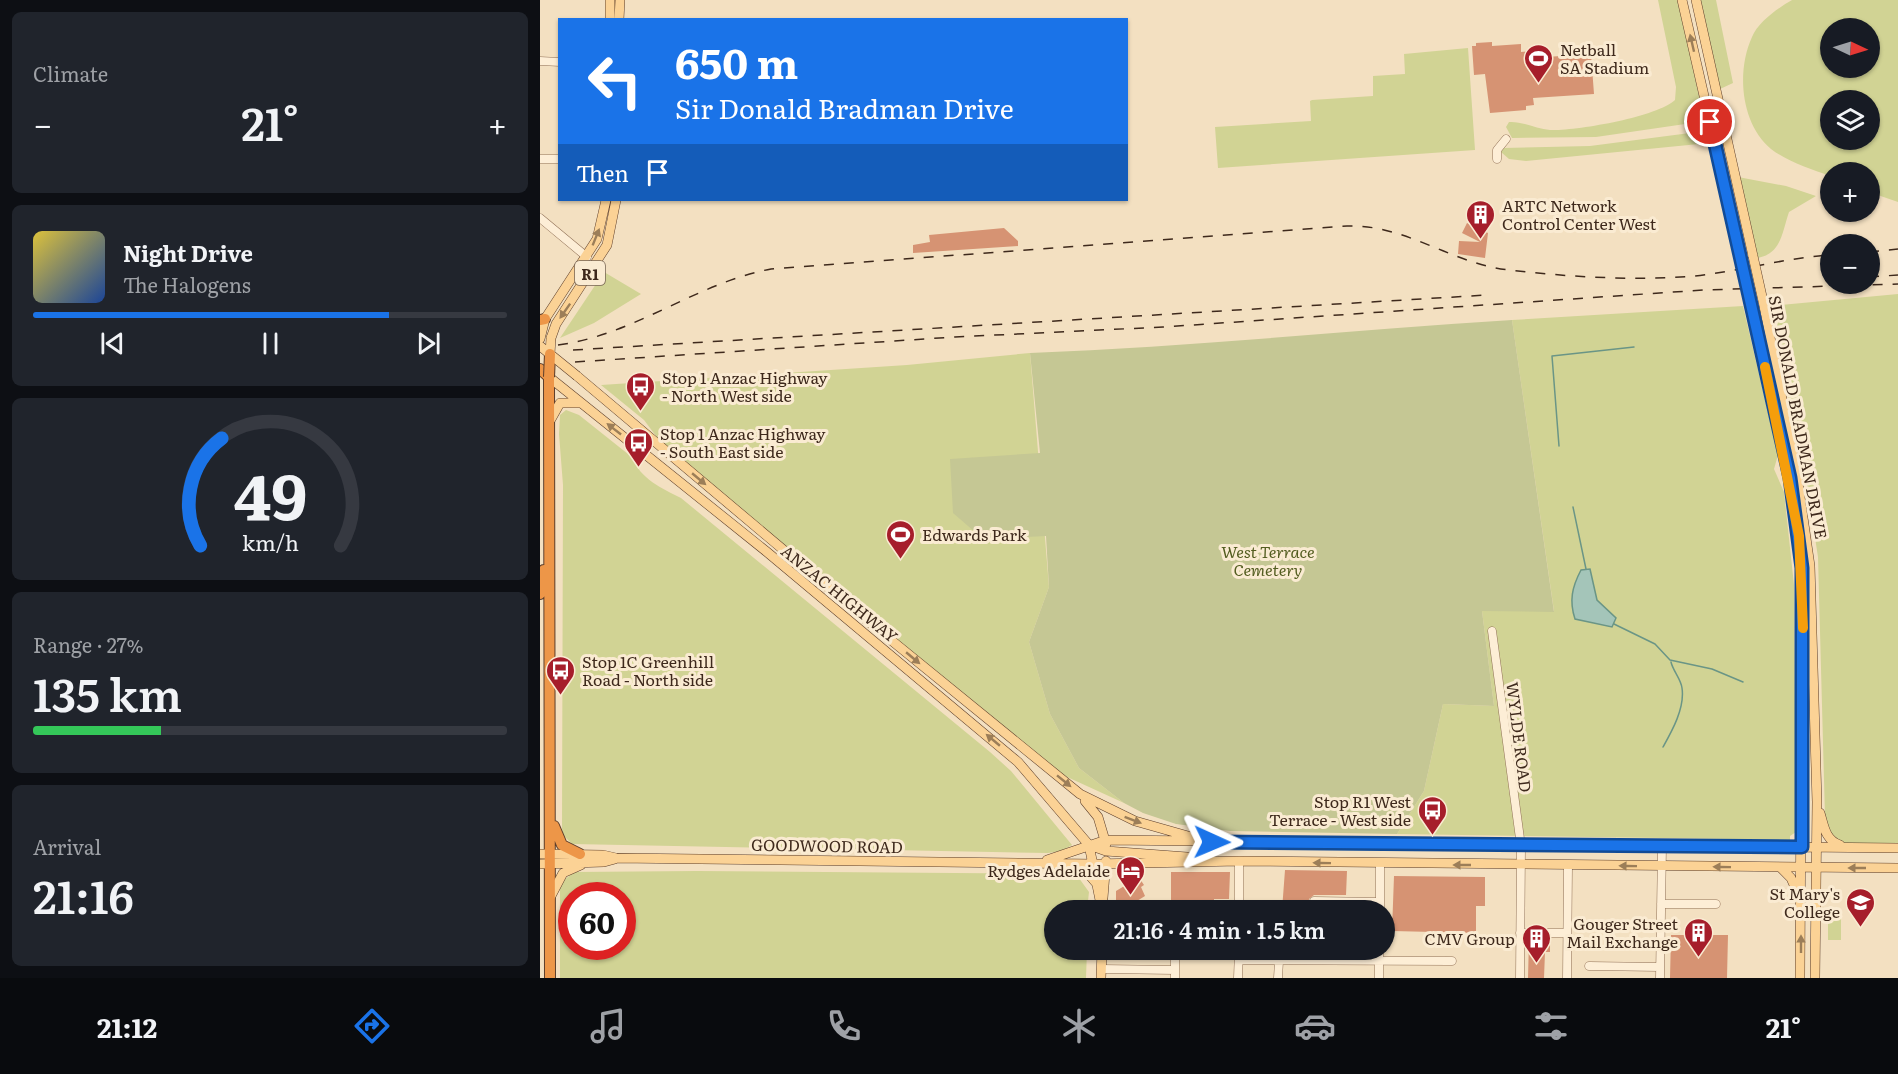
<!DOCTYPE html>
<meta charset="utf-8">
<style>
:root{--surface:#171b24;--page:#20242c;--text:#f1f3f6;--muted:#9ea1a6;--line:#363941;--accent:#1a73e8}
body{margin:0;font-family:Literata,serif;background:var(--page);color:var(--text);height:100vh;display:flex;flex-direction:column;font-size:22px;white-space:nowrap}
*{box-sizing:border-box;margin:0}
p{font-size:20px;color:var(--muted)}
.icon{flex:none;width:33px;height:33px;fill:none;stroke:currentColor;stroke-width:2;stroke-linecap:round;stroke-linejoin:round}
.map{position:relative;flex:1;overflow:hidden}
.panel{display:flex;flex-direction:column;gap:12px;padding:12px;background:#0d0f14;width:540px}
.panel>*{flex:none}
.banner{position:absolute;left:18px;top:18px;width:570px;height:183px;border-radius:0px;box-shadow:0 2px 4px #0004;background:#1a73e8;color:#fff;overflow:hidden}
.needle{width:39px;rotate:94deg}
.buttons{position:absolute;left:1280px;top:18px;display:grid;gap:12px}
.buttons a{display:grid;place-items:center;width:60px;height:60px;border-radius:50%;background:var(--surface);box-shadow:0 2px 4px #0004;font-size:30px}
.speed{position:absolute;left:18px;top:882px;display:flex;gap:12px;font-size:30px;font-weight:700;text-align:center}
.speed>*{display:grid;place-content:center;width:78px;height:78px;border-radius:50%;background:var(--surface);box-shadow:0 2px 4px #0004;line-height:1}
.speed .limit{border:9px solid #d22;background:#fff;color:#111}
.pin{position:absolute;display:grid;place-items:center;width:51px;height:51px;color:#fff;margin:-26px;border:3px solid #fff;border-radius:50%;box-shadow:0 2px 6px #0007}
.me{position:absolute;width:66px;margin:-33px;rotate:91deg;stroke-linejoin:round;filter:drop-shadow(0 0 4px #0008)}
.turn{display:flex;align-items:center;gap:21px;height:126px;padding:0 18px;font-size:27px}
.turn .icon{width:78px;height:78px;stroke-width:2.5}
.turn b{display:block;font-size:42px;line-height:51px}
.then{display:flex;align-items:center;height:57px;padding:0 18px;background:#0003;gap:12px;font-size:22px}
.big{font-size:45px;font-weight:600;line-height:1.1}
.panel .tile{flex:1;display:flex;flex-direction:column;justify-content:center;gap:9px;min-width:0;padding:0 21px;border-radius:9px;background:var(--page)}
.panel .dial{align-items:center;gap:0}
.dial svg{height:156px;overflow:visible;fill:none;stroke:var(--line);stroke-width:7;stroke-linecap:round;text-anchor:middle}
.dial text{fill:var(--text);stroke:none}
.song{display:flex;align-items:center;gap:18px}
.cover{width:72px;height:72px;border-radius:9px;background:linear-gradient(135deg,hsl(50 70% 55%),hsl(220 70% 35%))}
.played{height:6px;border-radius:3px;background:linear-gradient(90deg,var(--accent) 75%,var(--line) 75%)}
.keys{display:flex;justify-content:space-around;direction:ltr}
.heat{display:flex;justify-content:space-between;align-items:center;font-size:33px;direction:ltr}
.charge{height:9px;border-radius:4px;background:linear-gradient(90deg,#34c759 27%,var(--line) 0)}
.trip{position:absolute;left:504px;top:900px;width:351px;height:60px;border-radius:30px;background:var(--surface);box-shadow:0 2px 4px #0004;font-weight:600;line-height:60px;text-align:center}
.dock{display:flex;height:96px;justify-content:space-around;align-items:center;background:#090b0e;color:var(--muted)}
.dock .icon{width:42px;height:42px}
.dock .active{color:var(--accent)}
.dock b{font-size:27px;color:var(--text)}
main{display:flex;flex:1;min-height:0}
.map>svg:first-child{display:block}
.green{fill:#d1d394;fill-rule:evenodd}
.cemetery{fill:#c5c794}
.water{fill:#a4c5b9;stroke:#6a9586;stroke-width:1.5}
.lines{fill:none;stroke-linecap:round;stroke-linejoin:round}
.stream{stroke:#6a9586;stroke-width:1.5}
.building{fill:#d69373}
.minor-casing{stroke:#907056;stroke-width:9}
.major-casing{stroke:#5d3e2b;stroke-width:10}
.highway-casing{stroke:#5d3e2b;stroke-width:12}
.minor{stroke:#fdeed6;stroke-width:8}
.major{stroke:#fbd295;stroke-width:9}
.highway{stroke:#ed9648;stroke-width:10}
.rail{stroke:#3e291c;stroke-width:1.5;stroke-dasharray:10 10;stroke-linecap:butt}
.major-bridge-casing{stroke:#5d3e2b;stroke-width:10;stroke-linecap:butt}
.highway-bridge-casing{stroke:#5d3e2b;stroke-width:12;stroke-linecap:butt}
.major-bridge{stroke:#fbd295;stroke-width:9}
.highway-bridge{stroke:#ed9648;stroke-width:10}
.oneway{fill:#9c7e58}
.route-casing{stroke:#114b97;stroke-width:15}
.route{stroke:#1a73e8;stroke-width:10}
.slow{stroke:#f59e0b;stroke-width:10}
.labels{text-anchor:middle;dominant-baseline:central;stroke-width:6;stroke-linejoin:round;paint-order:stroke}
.shield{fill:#faebd2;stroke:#766353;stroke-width:1.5}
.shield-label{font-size:15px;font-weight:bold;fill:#3e291c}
.poi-label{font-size:16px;fill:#3e291c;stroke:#faebd2;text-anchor:start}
.street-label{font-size:16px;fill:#3e291c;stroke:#faebd2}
.park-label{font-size:16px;font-style:italic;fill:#535d20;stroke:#faebd2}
</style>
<main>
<section class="panel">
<div class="tile"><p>Climate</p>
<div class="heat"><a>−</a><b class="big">21°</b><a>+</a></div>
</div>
<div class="tile">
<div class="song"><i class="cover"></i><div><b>Night Drive</b><p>The Halogens</p></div></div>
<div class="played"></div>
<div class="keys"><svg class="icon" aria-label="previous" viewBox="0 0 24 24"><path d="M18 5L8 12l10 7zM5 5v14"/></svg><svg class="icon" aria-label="pause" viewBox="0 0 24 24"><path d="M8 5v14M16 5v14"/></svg><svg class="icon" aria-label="next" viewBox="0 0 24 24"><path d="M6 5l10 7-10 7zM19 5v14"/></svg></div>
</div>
<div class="tile dial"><svg viewBox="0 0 100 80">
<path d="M14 69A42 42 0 1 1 86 69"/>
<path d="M14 69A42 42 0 0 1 25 14" stroke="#1a73e8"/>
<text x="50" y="56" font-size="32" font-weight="700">49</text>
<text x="50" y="72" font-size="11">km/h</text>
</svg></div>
<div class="tile"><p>Range · 27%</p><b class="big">135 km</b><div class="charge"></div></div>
<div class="tile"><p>Arrival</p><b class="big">21:16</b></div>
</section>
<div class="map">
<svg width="1358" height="978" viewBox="0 0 1358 978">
<rect width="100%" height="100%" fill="#f3e0c1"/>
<path class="green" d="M 1118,0 L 1138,0 L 1162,109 L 1152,123 L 1056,137 L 972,138 L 966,127 L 969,122 C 982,121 996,129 1010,130 C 1036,131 1117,117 1135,100 L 1136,87 Z
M 1159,0 L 1176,0 L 1193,83 L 1180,89 Z
M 1252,0 L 1358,0 L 1358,202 L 1329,192 L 1329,172 L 1290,172 L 1290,176 C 1270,169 1248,162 1231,149 C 1201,124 1196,72 1212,37 C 1218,22 1238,8 1252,0 ZM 1290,28 L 1329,28 L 1329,68 L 1290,68 ZM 1329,100 L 1329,140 L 1290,140 L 1290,100 Z
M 928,48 L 935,150 L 678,168 L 675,127 L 771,121 L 770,101 L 772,100 L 833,96 L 833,76 L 865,74 L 864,54 Z
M 1150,133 L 1163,134 L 1169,143 L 986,161 L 969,159 L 961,152 L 963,148 L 1050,146 Z
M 1198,177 L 1246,186 L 1276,196 L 1249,212 C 1242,233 1241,255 1216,258 Z
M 64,272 L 101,294 L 54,323 L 20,338 Z
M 1358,294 L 1358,844 L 1303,844 L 1292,836 L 1285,817 L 1278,557 L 1266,479 L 1229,306 Z
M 1203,306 L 1238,455 L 1234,469 L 1244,492 L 1254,585 L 1256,832 L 1250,836 L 1250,840 L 857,834 L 884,791 L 903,704 L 954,706 L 942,611 L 1014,611 L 972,320 Z
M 490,353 L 509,587 L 489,642 L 510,714 L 539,768 L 584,803 L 525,776 L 291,587 L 119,440 L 104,420 L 61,385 L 367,365 Z
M 26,410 L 39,415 L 93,458 C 99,478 123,489 141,498 L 450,752 L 471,771 L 532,845 L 522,851 L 508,853 L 32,844 L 24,836 L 22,829 L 23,485 L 19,434 L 20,415 Z
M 157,871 L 536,874 L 549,892 L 547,910 L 514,910 L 514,950 L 547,950 L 546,978 L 20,978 L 20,888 L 24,880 L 34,872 ZM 32,896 L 82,896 L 82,946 L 32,946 Z
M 1288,908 L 1301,909 L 1301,940 L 1288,940 Z"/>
<path class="cemetery" d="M 972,320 L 1014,612 L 942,611 L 954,706 L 903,704 L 884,791 L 857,834 L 690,831 L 636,824 L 603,813 L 584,803 L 539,768 L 510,714 L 489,642 L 509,587 L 506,536 L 443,539 L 413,513 L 410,459 L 500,453 L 490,353 C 651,347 811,330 972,320 Z"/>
<path class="water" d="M 1050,569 L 1057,600 L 1076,618 L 1072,627 L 1035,619 C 1029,601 1032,587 1041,570 Z"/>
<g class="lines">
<path class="stream" d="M 1019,446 L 1012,356 L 1094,347
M 1033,507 L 1046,569
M 1074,624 L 1115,644 L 1130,660 L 1172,669 L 1203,682
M 1123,747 C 1132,731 1145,708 1142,688 C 1141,679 1133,671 1131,662"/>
</g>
<path class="building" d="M 952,42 L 952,46 L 981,44 L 981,52 L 991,51 L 991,58 L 1051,54 L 1054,94 L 993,98 L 994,105 L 986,106 L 986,110 L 950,113 L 945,74 L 934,75 L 932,46 L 936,46 L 936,43 Z
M 927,223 L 948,233 L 945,258 L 918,254 L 919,241 L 940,242 L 922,233 Z
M 464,228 L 478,241 L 478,246 L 373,253 L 373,245 L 390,242 L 389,235 Z
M 745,870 L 807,871 L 806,895 L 774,895 L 769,899 L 768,910 L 742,910 Z
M 631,872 L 690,872 L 689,899 L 674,899 L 674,910 L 631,910 Z
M 854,876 L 945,877 L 945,906 L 936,906 L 936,933 L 852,931 Z
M 596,879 L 600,879 L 604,885 L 601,887 L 605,896 L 592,904 L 592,910 L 576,910 L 576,891 Z
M 1131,935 L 1188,935 L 1187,978 L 1130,978 Z
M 989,939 L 1010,939 L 1010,952 L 1005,952 L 1004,978 L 988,978 Z"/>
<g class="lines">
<defs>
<path id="minor" d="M 0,61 L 20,62
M 0,159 L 20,159
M 957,159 L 957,150 L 966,139
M 0,218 L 47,257
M 952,631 L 981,846 L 980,978
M 1121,904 L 1176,904
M 699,910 L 699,861
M 774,910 L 774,901 L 840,902
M 840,910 L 840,865
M 980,933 L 1027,933
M 699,960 L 912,961
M 1049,966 L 1120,967
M 562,969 L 635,970
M 635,978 L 635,950
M 698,978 L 699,950
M 738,978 L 739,961
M 839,978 L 839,950
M 1027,978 L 1028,865
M 1120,978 L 1122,846"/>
<path id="major" d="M 1142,0 L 1201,257
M 1156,0 L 1213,256
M 70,20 L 70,0
M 79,20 L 80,0
M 1223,301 L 1257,476 L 1270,566 L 1277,802 L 1275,978
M 1211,304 L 1249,478 L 1262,568 L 1260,978
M 11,338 L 16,324 L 67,245 L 76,200
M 0,339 L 5,319 L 57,239 L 66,200
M 37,376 L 335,627 L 540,794 L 595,821 L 655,838
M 9,377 L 227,552 L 478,762 L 549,845 L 562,910
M 11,419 L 20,403 L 40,403
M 545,801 L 558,817 L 566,844
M 1280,813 C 1284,826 1285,840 1300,845
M 549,845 L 566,851 L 647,857
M 0,854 L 63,855 L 76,858 L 554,864 L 699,861 L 1358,868
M 507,860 L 566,840 L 1358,848
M 0,864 L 64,862 L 75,859
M 534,864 L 545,870 L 557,884
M 1240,867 L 1251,878 L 1258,894
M 11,896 L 23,873 L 41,865
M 563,898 L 566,861
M 561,978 L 562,950"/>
<path id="highway" d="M 0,320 L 5,319
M 0,369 L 9,377 L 10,978
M 0,594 L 4,570 L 9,570
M 14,826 L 22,845 L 40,854"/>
</defs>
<use href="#minor" class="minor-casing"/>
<use href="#major" class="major-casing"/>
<use href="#highway" class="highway-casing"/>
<use href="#minor" class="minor"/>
<use href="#major" class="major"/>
<use href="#highway" class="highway"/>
<path class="rail" d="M 1329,252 L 1358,249
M 1329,277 L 1358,275
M 18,345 C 95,335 156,283 231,269 L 807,226 C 866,224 912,264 969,270 C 1030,277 1094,281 1155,276 C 1201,271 1244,258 1290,255
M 33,350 L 947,295
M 35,362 L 415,337 L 623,327 L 1163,290 L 1358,284"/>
<defs>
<path id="major-bridge" d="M 1213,256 L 1223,301
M 1201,257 L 1211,304
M 0,346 L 37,376
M 10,354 L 11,338"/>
<path id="highway-bridge" d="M 9,377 L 10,354"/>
</defs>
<use href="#major-bridge" class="major-bridge-casing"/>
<use href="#highway-bridge" class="highway-bridge-casing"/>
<use href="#major-bridge" class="major-bridge"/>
<use href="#highway-bridge" class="highway-bridge"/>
</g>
<defs><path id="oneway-solid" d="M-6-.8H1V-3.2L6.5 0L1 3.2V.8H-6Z" transform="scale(1.5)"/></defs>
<g class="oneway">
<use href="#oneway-solid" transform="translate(1152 43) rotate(-103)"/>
<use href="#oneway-solid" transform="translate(56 237) rotate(-68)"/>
<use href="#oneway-solid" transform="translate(25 311) rotate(125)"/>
<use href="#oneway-solid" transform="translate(74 429) rotate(-142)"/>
<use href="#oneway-solid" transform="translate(159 479) rotate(40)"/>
<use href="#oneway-solid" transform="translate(373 658) rotate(40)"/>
<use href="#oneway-solid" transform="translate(453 740) rotate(-140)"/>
<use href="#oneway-solid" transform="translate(524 781) rotate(39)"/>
<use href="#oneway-solid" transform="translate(593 820) rotate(21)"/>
<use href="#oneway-solid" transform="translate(782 863) rotate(-179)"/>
<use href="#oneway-solid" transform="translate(922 865) rotate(-180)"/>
<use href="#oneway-solid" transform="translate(1088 866) rotate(-179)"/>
<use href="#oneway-solid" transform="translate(1182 867) rotate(-179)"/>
<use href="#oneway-solid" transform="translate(1317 868) rotate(-180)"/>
<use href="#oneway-solid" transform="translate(1261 944) rotate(-90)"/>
</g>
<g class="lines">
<defs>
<path id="route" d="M 672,842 L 1262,847 L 1262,568 L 1250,478 L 1170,122"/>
</defs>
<use href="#route" class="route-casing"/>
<use href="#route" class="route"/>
<path class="slow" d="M 1225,367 L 1259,536 L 1263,628"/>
</g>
<defs>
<symbol id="stadium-pin" viewBox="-11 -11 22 30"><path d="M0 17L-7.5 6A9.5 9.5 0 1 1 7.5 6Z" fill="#a61e2b" stroke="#faebd2"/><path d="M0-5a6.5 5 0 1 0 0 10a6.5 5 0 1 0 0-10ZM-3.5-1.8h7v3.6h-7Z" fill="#fff"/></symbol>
<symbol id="building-pin" viewBox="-11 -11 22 30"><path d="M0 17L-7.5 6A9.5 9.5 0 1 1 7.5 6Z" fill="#a61e2b" stroke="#faebd2"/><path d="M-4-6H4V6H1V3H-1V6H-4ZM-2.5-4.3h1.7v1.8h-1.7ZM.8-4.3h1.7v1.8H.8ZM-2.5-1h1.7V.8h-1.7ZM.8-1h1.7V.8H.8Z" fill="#fff"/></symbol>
<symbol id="bus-pin" viewBox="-11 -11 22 30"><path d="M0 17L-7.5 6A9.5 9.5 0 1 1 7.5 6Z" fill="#a61e2b" stroke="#faebd2"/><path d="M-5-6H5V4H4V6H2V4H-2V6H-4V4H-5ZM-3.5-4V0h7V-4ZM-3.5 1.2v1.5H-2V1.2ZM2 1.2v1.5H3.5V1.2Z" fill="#fff"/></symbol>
<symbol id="hotel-pin" viewBox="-11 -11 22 30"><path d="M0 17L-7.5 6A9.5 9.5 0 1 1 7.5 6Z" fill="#a61e2b" stroke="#faebd2"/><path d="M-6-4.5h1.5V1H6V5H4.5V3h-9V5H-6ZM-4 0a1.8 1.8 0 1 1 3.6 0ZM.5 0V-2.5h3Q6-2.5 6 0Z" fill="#fff"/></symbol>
<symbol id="university-pin" viewBox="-11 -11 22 30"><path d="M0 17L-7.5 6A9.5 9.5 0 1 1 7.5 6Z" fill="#a61e2b" stroke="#faebd2"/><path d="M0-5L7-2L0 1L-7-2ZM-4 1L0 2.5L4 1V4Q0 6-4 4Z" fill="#fff"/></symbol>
</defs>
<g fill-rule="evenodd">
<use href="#stadium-pin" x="982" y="42" width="33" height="45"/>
<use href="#building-pin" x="924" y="198" width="33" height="45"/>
<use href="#bus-pin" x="84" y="370" width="33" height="45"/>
<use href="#bus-pin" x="82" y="426" width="33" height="45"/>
<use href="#stadium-pin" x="344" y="518" width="33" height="45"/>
<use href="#bus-pin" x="4" y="654" width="33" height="45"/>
<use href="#bus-pin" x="876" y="794" width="33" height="45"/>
<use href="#hotel-pin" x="574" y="854" width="33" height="45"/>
<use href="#university-pin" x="1304" y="886" width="33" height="45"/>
<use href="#building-pin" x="1142" y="916" width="33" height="45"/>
<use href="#building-pin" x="980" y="922" width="33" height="45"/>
</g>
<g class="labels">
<rect class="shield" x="35" y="261" width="30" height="24" rx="4.5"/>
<g class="shield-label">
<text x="50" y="273">R1</text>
</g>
<g class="poi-label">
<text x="1020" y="49">Netball<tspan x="1020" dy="18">SA Stadium</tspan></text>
<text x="962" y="205">ARTC Network<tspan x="962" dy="18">Control Center West</tspan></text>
<text x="122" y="377">Stop 1 Anzac Highway<tspan x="122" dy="18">- North West side</tspan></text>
<text x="120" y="433">Stop 1 Anzac Highway<tspan x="120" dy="18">- South East side</tspan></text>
<text x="382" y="534">Edwards Park</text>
<text x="42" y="661">Stop 1C Greenhill<tspan x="42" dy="18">Road - North side</tspan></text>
<text x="871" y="801" text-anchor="end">Stop R1 West<tspan x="871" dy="18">Terrace - West side</tspan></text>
<text x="570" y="870" text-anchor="end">Rydges Adelaide</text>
<text x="1300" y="893" text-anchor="end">St Mary's<tspan x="1300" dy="18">College</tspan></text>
<text x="1138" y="923" text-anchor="end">Gouger Street<tspan x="1138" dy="18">Mail Exchange</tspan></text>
<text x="975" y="938" text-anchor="end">CMV Group</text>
</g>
<g class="street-label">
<text transform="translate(1259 417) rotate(79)">SIR DONALD BRADMAN DRIVE</text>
<text transform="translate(300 593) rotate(39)">ANZAC HIGHWAY</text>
<text transform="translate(980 737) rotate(83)">WYLDE ROAD</text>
<text transform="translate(287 845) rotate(1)">GOODWOOD ROAD</text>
</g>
<g class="park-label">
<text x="728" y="551">West Terrace<tspan x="728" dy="18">Cemetery</tspan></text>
</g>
</g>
</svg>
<div class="buttons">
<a><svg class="needle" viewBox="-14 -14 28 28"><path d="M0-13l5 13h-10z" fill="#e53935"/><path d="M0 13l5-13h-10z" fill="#9ea1a6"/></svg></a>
<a><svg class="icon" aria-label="layers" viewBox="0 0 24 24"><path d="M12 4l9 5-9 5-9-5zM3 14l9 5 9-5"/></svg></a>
<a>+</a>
<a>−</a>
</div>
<div class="speed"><div class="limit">60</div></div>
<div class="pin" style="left:1170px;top:122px;background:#d93025"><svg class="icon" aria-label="arrive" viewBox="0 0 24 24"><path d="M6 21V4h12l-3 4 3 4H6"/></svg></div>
<svg class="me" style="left:672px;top:842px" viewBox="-20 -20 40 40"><path d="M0-17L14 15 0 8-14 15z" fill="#1a73e8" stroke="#fff" stroke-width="4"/></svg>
<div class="trip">21:16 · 4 min · 1.5 km</div>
<div class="banner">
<div class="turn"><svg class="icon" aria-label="left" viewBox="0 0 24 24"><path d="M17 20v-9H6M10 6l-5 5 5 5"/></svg><div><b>650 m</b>Sir Donald Bradman Drive</div></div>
<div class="then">Then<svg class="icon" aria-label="arrive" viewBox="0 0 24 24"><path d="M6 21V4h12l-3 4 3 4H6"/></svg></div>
</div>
</div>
</main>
<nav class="dock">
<b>21:12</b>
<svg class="icon active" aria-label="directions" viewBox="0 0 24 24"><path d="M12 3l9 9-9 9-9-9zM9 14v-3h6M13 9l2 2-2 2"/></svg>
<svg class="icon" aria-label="music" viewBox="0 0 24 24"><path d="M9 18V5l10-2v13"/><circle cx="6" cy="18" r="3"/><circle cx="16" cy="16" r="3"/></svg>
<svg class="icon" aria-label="phone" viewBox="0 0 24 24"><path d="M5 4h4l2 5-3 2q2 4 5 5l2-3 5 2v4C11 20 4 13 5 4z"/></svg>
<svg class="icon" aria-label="climate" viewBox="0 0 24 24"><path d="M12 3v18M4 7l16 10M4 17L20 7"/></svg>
<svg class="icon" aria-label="car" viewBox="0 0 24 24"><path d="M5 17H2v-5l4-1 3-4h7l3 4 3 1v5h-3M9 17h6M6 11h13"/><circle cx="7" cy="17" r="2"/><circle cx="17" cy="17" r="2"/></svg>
<svg class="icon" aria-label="filters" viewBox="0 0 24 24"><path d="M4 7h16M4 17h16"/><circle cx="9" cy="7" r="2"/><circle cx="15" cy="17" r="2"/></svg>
<b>21°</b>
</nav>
